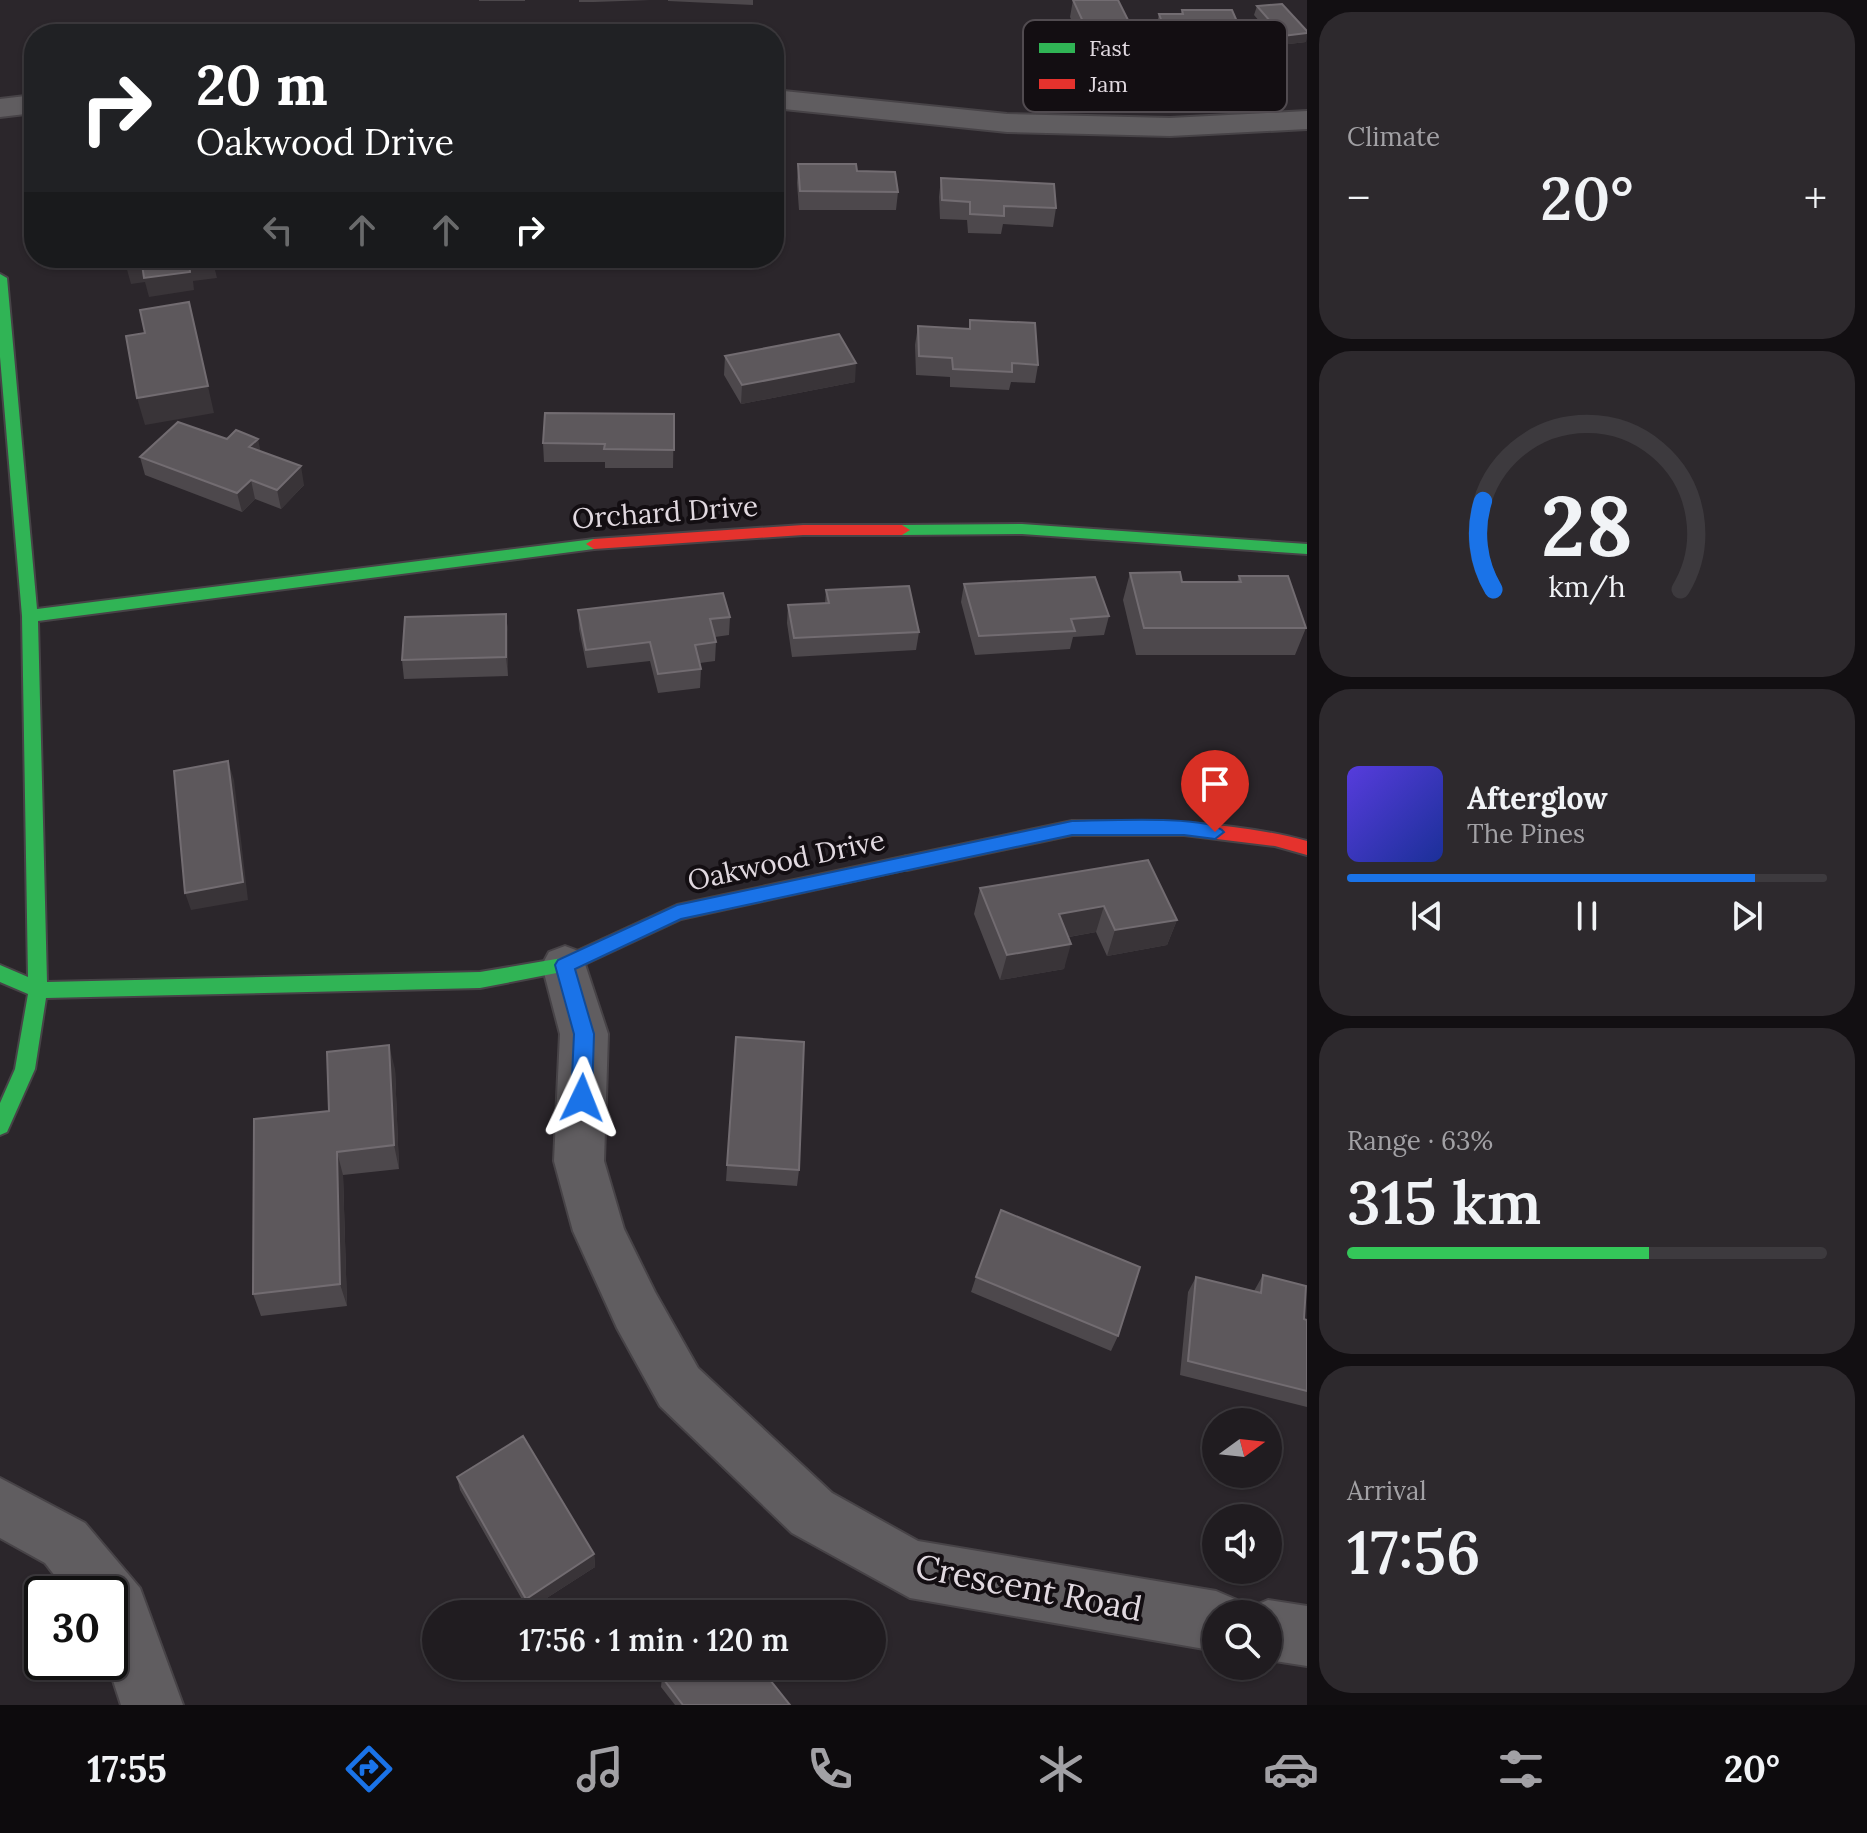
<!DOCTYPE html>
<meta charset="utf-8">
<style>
:root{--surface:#201c20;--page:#2d292d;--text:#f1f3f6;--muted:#a2a1a5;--line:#3d3a3e;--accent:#1a73e8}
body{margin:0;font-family:Lora,serif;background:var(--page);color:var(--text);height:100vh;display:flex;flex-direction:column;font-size:30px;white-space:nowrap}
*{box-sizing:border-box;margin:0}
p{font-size:26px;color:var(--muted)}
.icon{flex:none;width:44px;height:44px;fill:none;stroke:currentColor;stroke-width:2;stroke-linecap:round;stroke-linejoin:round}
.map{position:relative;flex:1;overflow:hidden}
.details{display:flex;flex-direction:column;gap:12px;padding:12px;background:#120f12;width:560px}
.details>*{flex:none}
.guide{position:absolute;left:24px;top:24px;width:760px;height:244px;border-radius:32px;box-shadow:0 2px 6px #0004,0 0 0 2px var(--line);background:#202124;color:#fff;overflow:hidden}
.needle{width:52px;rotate:75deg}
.fabs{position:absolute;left:1202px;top:1408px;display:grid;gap:16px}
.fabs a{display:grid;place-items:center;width:80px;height:80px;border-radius:50%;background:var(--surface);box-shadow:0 2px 6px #0004,0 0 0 2px var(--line);font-size:40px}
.speed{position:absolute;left:24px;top:1576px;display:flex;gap:16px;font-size:40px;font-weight:700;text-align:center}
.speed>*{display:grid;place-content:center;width:104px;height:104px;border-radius:50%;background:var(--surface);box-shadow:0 2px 6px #0004,0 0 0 2px var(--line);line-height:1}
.speed .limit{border:4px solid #111;border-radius:12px;background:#fff;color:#111}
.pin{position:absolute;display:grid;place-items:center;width:68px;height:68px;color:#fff;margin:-82px -34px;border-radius:50% 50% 50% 0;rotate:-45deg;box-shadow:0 0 8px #0007}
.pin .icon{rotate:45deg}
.me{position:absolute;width:88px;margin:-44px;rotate:2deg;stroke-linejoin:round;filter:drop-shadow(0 0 6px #0008)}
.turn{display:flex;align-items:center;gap:28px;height:168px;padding:0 40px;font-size:36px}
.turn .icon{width:104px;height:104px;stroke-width:2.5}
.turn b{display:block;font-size:56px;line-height:68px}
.lanes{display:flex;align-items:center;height:76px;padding:0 40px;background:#0003;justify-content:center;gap:40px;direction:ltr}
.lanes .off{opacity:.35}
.big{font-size:60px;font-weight:600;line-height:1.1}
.details .widget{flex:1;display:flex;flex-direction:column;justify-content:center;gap:12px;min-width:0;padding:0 28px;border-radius:32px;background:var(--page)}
.details .dial{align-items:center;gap:0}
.dial svg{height:208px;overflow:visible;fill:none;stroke:var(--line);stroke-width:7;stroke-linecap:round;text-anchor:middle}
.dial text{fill:var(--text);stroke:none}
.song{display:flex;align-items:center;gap:24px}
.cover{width:96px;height:96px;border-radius:12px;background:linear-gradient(135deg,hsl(250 70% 55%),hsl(230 70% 35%))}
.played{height:8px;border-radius:4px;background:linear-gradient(90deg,var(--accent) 85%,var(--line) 85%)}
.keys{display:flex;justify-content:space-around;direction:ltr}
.heat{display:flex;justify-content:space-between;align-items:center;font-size:44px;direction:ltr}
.charge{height:12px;border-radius:6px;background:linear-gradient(90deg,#34c759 63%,var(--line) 0)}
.trip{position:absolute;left:422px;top:1600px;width:464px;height:80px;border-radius:40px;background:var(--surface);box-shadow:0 2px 6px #0004,0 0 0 2px var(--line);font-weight:600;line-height:80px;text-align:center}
.tab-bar{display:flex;height:128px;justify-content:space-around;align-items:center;background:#0d0b0d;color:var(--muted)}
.tab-bar .icon{width:56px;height:56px}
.tab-bar .selected{color:var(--accent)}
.tab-bar b{font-size:36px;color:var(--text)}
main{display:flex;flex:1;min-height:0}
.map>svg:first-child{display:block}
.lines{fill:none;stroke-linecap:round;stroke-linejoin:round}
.street-casing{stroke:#474347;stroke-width:4}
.fast-casing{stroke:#474347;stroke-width:4}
.jam-casing{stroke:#474347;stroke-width:4}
.street{fill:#605d60;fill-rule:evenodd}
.fast{fill:#30b455;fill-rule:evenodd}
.jam{fill:#e5322d;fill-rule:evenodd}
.wall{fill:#4d484c}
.shaded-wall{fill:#393438}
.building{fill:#5d585c;stroke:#726c71;stroke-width:2}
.route{fill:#1a73e8;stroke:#114b97;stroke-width:2}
.labels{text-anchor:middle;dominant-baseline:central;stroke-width:8;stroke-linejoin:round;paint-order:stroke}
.street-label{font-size:28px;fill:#e1d9e0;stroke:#130e12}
.near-street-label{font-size:34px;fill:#e1d9e0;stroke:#130e12}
.key{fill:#130e12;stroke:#514b50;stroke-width:2}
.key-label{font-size:22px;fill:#e1d9e0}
</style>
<main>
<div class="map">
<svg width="1307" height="1705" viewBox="0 0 1307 1705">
<rect width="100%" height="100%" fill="#2b262b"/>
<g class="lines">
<defs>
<path id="street" d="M 774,90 L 1007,114 L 1170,118 L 1307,111 L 1307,129 L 1170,136 L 1007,132 L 774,108 Z
M 34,95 L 34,113 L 0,117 L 0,99 Z
M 565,946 L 581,952 L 608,1034 L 604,1161 L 624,1229 L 655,1292 L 698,1368 L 832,1493 L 918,1541 L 1216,1591 L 1237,1600 L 1243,1614 L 1216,1614 L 1216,1651 L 910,1598 L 792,1533 L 660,1406 L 617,1328 L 573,1231 L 554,1161 L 560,1034 L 542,965 L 549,952 Z
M 0,1478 L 85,1523 L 140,1588 L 183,1705 L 121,1705 L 107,1662 L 110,1662 L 110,1594 L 69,1594 L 45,1563 L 0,1538 Z
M 1268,1600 L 1307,1606 L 1307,1666 L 1268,1660 L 1268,1614 L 1245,1614 L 1247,1609 Z"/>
<path id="fast" d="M 0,274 L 7,278 L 37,609 L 594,539 L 602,544 L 594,549 L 38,621 L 47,982 L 480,972 L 562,958 L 677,905 L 907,856 L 913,858 L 916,863 L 913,868 L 681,919 L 572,970 L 480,988 L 46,998 L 35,1069 L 7,1132 L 0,1135 L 0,1103 L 15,1069 L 28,994 L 0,982 L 0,965 L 28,977 L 22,616 L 0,357 Z
M 1022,524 L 1307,544 L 1307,554 L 1022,534 L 902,535 L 894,530 L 902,525 Z"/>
<path id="jam" d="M 803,525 L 902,525 L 910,530 L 902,535 L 803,535 L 594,549 L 586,544 L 594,539 Z
M 1072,821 C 1151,821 1230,820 1307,841 L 1307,855 L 1275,846 L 1184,835 L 1072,835 L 907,870 L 901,868 L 898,863 L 901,858 L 907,856 Z"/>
</defs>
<use href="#street" class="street-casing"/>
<use href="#fast" class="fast-casing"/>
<use href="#jam" class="jam-casing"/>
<use href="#street" class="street"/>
<use href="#fast" class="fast"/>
<use href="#jam" class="jam"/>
</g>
<path class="wall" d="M 479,0 L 525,0 L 525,1 L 479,1 Z
M 579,0 L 650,0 L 594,2 L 579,2 Z
M 668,0 L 753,0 L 753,5 L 668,1 Z
M 1073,0 L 1130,24 L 1141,36 L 1137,53 L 1105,54 L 1100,45 L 1083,45 L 1070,17 Z
M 1257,6 L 1307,31 L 1306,42 L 1280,45 L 1254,15 Z
M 1182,10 L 1239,26 L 1234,44 L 1215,44 L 1213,51 L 1162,51 L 1155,31 L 1159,14 L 1181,14 Z
M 798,164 L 857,171 L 898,192 L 896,210 L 799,210 L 797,183 Z
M 941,178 L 1056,208 L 1053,227 L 1003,224 L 1001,234 L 968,233 L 967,220 L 940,219 L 939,197 Z
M 970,320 L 1038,365 L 1035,383 L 1011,382 L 1009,390 L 950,387 L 950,377 L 916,375 L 915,345 L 918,326 L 969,329 Z
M 725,356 L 855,382 L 741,404 L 724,375 Z
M 674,414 L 673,468 L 605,468 L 605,462 L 544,462 L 543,443 Z
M 261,452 L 304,485 L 281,509 L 255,499 L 242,512 L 145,475 L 140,457 Z
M 1130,573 L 1182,582 L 1237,582 L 1239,576 L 1306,628 L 1295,655 L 1136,655 L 1123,600 Z
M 964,584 L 1109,616 L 1104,635 L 1073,637 L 1070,649 L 975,655 L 961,602 Z
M 826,590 L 919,632 L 916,650 L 792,657 L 787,623 L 788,605 L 825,603 Z
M 578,610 L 730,617 L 729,635 L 715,637 L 716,642 L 715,661 L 700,663 L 701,669 L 700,688 L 658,693 L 650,661 L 587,668 L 579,629 Z
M 506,614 L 508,632 L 508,676 L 404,679 L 402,660 Z
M 1148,860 L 1177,920 L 1167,945 L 1107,956 L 1096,932 L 1069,937 L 1064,969 L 1000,980 L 974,914 L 980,888 Z
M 736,1037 L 799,1170 L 797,1186 L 726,1181 Z
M 395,1069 L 399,1169 L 343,1175 L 347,1306 L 261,1316 L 253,1294 L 329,1111 Z
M 1263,1275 L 1304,1319 L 1307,1320 L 1307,1407 L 1180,1375 L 1188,1292 L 1196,1277 L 1254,1291 Z
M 976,1277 L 1118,1336 L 1111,1351 L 971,1292 Z
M 457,1477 L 594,1554 L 595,1567 L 528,1610 L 460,1490 Z
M 662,1677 L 790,1705 L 675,1705 L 661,1687 Z"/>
<path class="shaded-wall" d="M 1307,33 L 1306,42 L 1280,45 L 1283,36 Z
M 212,258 L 217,278 L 193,281 L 194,290 L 149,297 L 145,282 L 131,284 L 126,266 L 142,264 L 189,263 Z
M 189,302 L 214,413 L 145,425 L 137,398 Z
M 856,363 L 855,382 L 741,404 L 742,385 Z
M 258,439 L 262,458 L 249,447 Z
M 301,466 L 304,485 L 281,509 L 277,490 Z
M 251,480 L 255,499 L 242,512 L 237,493 Z
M 506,614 L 508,632 L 508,676 L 506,657 Z
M 228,761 L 234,780 L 248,900 L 191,910 L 185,893 Z
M 1104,906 L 1096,932 L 1051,940 L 1059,914 Z
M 1177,920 L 1167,945 L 1107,956 L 1115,930 Z
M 1071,944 L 1064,969 L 1000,980 L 1007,955 Z
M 389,1045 L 395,1069 L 399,1169 L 394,1145 Z
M 337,1152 L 343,1175 L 347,1306 L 340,1284 Z
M 594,1554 L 595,1567 L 528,1610 L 526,1599 Z"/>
<path class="building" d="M 1073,0 L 1118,0 L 1130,24 L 1135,24 L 1141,36 L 1108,37 L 1104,27 L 1086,28 Z
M 1282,4 L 1307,31 L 1307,33 L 1283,36 L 1257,6 Z
M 1182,10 L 1232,10 L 1239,26 L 1214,26 L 1217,33 L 1166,33 L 1159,14 L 1183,14 Z
M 798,164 L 856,164 L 857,171 L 895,172 L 898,192 L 800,191 Z
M 941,178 L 1054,184 L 1056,208 L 1004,206 L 1004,216 L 970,214 L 970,202 L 942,200 Z
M 125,258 L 212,258 L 213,259 L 189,263 L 190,272 L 144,278 L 142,264 L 126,266 Z
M 189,302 L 208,386 L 137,398 L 126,336 L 145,333 L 140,310 Z
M 970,320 L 1035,323 L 1038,365 L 1012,363 L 1012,372 L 953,369 L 952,358 L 919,356 L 918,326 L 970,329 Z
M 839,334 L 856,363 L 742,385 L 725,356 Z
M 545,413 L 674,414 L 674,450 L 604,449 L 605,444 L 543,443 Z
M 178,422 L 227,439 L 236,430 L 258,439 L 249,447 L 301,466 L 277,490 L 251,480 L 237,493 L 140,457 Z
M 1180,572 L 1182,582 L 1241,582 L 1239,576 L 1288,576 L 1306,628 L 1144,628 L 1130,573 Z
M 1095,577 L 1109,616 L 1071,619 L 1075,631 L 979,636 L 964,584 Z
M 909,586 L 919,632 L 794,638 L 788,605 L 829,603 L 826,590 Z
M 723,593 L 730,617 L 710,619 L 716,642 L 695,645 L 701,669 L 658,674 L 650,642 L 586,650 L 578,610 Z
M 506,614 L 506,657 L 402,660 L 405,617 Z
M 228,761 L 243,882 L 185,893 L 174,771 Z
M 1148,860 L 1177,920 L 1115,930 L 1104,906 L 1059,914 L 1071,944 L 1007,955 L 980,888 Z
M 736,1037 L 804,1042 L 799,1170 L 727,1165 Z
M 389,1045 L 394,1145 L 337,1152 L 340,1284 L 253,1294 L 254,1119 L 329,1111 L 327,1052 Z
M 1001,1210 L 1140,1267 L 1118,1336 L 976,1277 Z
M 1263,1275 L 1306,1286 L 1304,1319 L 1307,1320 L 1307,1391 L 1188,1361 L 1196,1277 L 1261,1293 Z
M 523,1436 L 594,1554 L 526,1599 L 457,1477 Z
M 674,1666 L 759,1666 L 790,1705 L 683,1705 L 662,1677 Z"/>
<path class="route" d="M 1072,821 C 1097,821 1212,814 1224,832 L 1215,839 L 1184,835 L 1072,835 L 681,919 L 575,969 L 594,1034 L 592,1098 L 582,1106 L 574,1104 L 571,1098 L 574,1034 L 555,965 L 558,960 L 677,905 Z"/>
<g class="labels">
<g class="street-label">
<text transform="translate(665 512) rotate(-4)">Orchard Drive</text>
<text transform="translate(786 860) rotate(-12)">Oakwood Drive</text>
</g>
<g class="near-street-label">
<text transform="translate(1029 1587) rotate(11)">Crescent Road</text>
</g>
</g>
<rect x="1023" y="20" width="264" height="92" rx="12" class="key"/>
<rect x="1039" y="43" width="36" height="10" fill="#30b455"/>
<rect x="1039" y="79" width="36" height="10" fill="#e5322d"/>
<g class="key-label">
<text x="1089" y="56">Fast</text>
<text x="1089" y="92">Jam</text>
</g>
</svg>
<div class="fabs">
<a><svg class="needle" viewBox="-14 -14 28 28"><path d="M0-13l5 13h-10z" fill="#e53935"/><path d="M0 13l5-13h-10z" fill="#a2a1a5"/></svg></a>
<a><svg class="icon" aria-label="sound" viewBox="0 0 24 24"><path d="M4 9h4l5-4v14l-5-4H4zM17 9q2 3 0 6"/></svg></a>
<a><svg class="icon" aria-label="search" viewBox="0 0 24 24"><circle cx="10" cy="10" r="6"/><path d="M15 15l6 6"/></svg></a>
</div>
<div class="speed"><div class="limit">30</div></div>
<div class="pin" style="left:1215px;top:832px;background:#d93025"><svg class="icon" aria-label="arrive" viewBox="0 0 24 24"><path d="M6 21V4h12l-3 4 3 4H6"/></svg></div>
<svg class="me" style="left:582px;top:1098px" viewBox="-20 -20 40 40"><path d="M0-17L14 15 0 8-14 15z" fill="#1a73e8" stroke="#fff" stroke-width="4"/></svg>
<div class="trip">17:56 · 1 min · 120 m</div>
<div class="guide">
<div class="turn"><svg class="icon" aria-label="right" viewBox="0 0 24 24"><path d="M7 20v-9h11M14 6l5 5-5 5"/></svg><div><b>20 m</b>Oakwood Drive</div></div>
<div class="lanes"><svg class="icon off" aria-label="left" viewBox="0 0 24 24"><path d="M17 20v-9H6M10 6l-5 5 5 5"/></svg><svg class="icon off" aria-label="ahead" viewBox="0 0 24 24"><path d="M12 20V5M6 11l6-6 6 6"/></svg><svg class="icon off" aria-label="ahead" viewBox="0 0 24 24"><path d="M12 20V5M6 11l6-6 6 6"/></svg><svg class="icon" aria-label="right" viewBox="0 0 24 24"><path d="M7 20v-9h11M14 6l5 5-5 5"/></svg></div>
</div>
</div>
<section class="details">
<div class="widget"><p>Climate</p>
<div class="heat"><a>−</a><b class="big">20°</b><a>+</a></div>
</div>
<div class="widget dial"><svg viewBox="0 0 100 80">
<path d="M14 69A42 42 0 1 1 86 69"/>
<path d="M14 69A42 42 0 0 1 10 35" stroke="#1a73e8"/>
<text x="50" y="56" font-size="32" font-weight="700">28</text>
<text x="50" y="72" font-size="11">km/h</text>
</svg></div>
<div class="widget">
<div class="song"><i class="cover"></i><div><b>Afterglow</b><p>The Pines</p></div></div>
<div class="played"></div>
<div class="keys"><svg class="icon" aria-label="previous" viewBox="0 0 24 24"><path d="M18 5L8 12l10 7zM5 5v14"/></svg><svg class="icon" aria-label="pause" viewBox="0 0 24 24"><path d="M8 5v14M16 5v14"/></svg><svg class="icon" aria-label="next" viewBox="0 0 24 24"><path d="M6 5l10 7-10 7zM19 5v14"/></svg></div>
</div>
<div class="widget"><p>Range · 63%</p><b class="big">315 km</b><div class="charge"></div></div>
<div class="widget"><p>Arrival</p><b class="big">17:56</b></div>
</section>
</main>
<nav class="tab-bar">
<b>17:55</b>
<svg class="icon selected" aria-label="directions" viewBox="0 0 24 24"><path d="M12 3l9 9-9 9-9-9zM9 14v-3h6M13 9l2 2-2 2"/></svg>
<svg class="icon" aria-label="music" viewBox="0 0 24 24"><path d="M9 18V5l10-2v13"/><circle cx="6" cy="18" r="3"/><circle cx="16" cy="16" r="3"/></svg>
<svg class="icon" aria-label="phone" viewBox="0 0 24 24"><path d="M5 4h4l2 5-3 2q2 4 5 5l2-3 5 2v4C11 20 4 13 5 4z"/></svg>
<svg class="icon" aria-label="climate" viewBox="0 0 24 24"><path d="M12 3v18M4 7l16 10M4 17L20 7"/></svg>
<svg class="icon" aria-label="car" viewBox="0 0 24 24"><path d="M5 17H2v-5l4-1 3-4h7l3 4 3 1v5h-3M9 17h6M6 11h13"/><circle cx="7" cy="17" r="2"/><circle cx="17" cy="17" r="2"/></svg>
<svg class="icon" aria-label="filters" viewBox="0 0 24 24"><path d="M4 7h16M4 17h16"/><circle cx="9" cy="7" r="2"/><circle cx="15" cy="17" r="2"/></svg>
<b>20°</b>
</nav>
